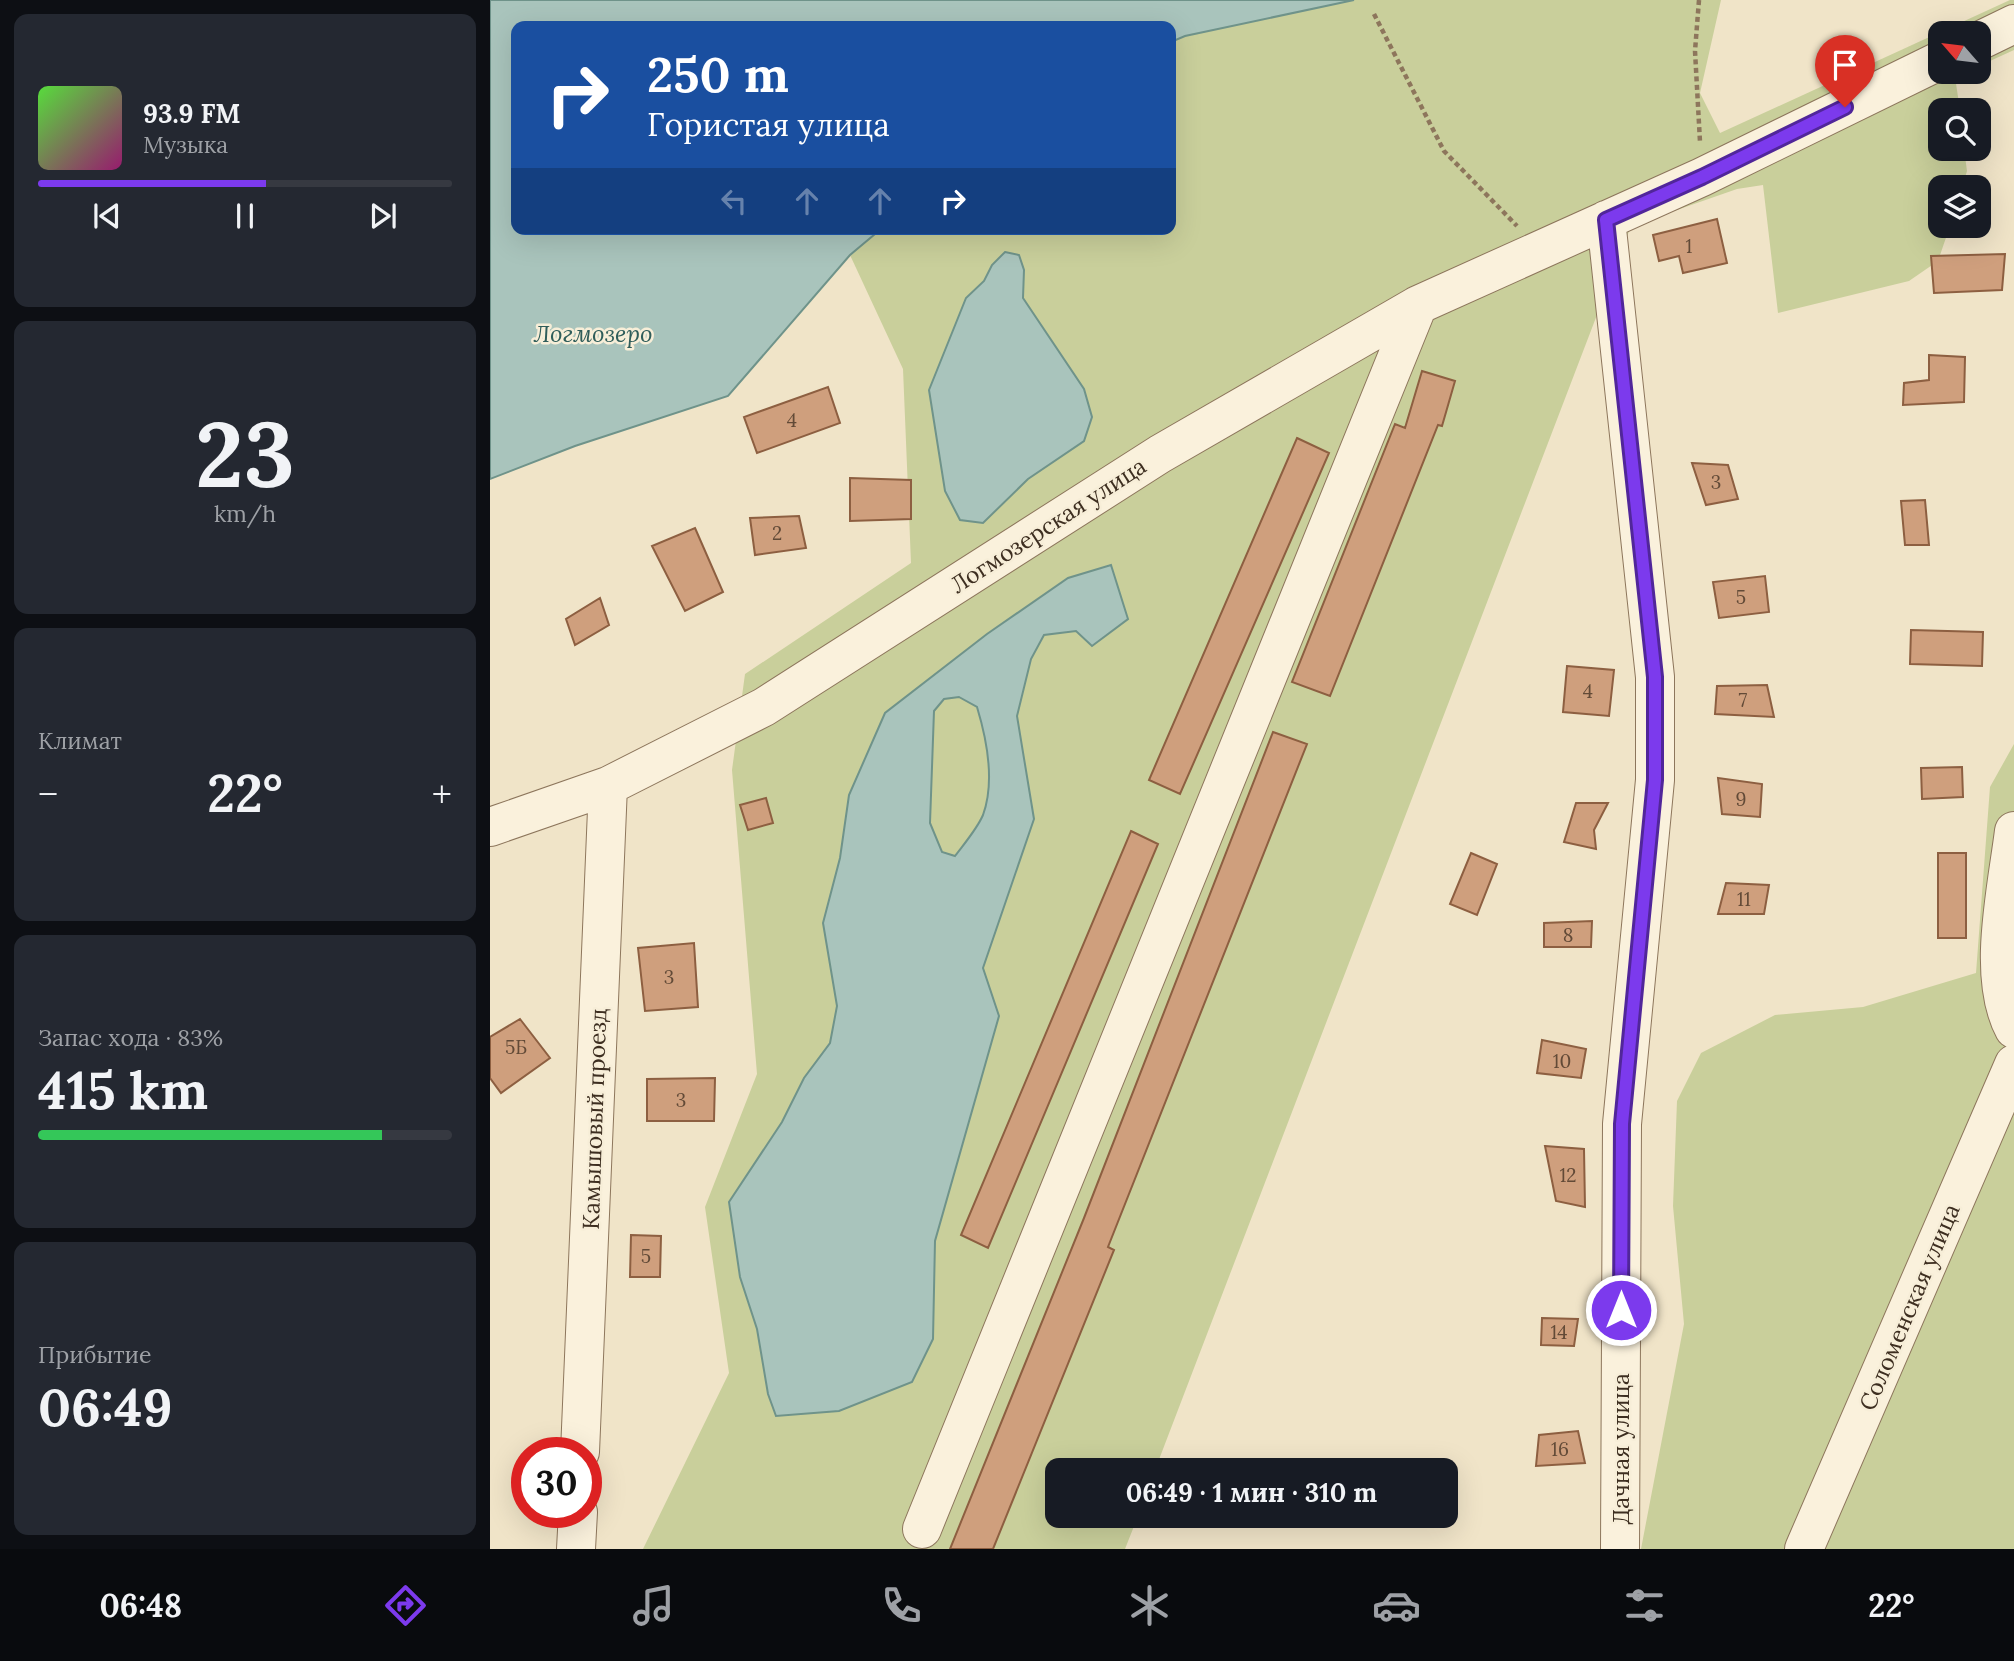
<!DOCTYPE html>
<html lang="ru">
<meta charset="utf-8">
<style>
:root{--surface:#171b24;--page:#242831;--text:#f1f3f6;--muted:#9ea1a6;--line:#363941;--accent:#7c3aed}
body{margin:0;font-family:Lora,serif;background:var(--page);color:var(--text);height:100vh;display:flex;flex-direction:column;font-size:26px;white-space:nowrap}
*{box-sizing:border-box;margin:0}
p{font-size:23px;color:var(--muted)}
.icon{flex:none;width:38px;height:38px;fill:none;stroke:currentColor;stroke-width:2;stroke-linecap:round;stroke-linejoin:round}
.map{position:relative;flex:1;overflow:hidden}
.side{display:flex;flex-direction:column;gap:14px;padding:14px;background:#0d0f14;width:490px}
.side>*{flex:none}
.hud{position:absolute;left:21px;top:21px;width:665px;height:214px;border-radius:14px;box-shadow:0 7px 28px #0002;background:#1a4fa0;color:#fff;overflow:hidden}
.needle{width:46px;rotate:298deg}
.tools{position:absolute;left:1438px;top:21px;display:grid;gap:14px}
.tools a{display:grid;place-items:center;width:63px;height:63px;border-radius:14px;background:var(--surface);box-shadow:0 7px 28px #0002;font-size:35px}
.speed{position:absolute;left:21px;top:1437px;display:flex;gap:14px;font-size:35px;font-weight:700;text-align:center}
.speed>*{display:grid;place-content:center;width:91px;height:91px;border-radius:50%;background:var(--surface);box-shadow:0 7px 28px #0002;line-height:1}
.speed .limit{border:10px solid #d22;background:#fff;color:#111}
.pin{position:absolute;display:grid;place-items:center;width:60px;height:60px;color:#fff;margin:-72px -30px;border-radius:50% 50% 50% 0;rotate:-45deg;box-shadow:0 0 7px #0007}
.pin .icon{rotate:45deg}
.me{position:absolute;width:77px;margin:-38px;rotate:0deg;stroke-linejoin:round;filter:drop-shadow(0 0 5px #0008)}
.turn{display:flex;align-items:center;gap:24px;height:147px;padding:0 21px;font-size:32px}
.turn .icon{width:91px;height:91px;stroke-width:2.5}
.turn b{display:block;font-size:49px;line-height:60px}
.lanes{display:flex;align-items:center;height:66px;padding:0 21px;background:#0003;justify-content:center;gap:35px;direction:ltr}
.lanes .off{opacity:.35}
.big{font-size:52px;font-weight:700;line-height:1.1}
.side .tile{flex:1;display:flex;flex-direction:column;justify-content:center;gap:10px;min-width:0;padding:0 24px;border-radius:14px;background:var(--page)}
.side .dial{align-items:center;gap:0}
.dial b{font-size:91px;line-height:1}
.song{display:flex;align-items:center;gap:21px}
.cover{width:84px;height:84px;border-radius:10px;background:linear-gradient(135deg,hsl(110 70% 55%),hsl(320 70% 35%))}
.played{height:7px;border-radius:4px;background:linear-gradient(90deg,var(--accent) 55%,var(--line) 55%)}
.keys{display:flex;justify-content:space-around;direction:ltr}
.heat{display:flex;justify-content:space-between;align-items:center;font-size:38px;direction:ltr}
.charge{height:10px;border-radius:5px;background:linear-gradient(90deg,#34c759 83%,var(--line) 0)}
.trip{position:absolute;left:555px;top:1458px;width:413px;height:70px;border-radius:14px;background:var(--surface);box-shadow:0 7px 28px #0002;font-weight:700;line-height:70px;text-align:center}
.tabs{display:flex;height:112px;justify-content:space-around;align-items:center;background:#090b0e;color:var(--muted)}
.tabs .icon{width:49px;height:49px}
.tabs .on{color:var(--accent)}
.tabs b{font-size:32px;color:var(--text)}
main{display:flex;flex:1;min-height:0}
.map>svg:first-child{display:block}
.green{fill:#c9cf9b;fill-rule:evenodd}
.water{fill:#a9c4bc;stroke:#6f938a;stroke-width:2;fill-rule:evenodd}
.building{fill:#cf9f7d;stroke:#8d5f41;stroke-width:2}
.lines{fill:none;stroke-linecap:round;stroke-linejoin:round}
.minor-casing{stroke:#8d765c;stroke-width:40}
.path{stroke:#8d765c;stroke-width:4.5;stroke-dasharray:5 3.5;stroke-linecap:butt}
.minor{stroke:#faf1dc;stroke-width:38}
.route-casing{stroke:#51269a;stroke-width:18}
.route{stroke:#7c3aed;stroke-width:12}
.labels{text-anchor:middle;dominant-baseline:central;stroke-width:5;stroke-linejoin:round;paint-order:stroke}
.number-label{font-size:19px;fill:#624a37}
.street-label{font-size:23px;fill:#3d2e20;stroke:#f7eed8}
.water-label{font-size:24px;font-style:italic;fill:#2f5d5a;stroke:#f7eed8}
</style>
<main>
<section class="side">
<div class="tile">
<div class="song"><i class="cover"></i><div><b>93.9 FM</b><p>Музыка</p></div></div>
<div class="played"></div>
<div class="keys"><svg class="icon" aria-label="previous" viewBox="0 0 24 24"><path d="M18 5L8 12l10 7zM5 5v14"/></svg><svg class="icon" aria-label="pause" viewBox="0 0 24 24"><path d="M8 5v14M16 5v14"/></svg><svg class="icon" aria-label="next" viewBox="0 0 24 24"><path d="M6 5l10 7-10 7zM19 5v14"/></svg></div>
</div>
<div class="tile dial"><b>23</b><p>km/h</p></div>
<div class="tile"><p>Климат</p>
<div class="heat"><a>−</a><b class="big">22°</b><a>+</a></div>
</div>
<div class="tile"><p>Запас хода · 83%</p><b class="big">415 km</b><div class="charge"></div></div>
<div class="tile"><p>Прибытие</p><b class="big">06:49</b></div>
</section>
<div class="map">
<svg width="1524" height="1549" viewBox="0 0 1524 1549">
<rect width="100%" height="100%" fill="#f0e4c8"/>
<path class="green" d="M 864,0 L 1231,0 L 1210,93 L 1230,133 L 1520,0 L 1524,0 L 1524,50 L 1489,66 L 1489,33 L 1451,33 L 1451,72 L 1476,72 L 1465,77 L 1470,110 L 1451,110 L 1451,149 L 1474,149 L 1477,171 L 1472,187 L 1451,187 L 1451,226 L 1460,226 L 1448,261 L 1419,281 L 1288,313 L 1273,185 L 1247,189 L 1141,226 L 665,1470 L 567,1470 L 567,1516 L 648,1516 L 635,1549 L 153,1549 L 239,1373 L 215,1207 L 267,1074 L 242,770 L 255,674 L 421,563 L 413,369 L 360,255 L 391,229 L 681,229 L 681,42 L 695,36 ZM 534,270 L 532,298 L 594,389 L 594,441 L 538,479 L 493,523 L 476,298 L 494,281 ZM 577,578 L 586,631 L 554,635 L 541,659 L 527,716 L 544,819 L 493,968 L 509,1016 L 445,1241 L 443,1339 L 422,1382 L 278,1394 L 267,1329 L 250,1277 L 292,1122 L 314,1078 L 340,1044 L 347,1006 L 333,923 L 350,858 L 359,795 L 395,713 L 497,634 Z
M 469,697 L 487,707 C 496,739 508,789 490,820 C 483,832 474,844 466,856 L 452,852 L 440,823 L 444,711 L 454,699 Z
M 1524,744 L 1524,1549 L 1151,1549 L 1194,1324 L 1183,1206 L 1187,1101 L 1211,1053 L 1285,1015 L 1373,1007 L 1486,973 L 1500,787 Z"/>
<path class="water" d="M 0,0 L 864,0 L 695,36 L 681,42 L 681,26 L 26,26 L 26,229 L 391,229 L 360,255 L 238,396 L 85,446 L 0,479 Z
M 515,252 L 529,255 L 534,270 L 533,298 L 594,389 L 602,417 L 594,441 L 538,479 L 493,523 L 470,520 L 455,491 L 439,390 L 476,298 L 494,281 L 502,265 Z
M 621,565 L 638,619 L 602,646 L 586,631 L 554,635 L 541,659 L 527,716 L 544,819 L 493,968 L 509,1016 L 445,1241 L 443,1339 L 422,1382 L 349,1411 L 286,1416 L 278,1394 L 267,1329 L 250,1277 L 239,1202 L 292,1122 L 314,1078 L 340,1043 L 347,1006 L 333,923 L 350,858 L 359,795 L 395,713 L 497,634 L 578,578 ZM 469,697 L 487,707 C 497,740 505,782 493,815 C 487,829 474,844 465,856 L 452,852 L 440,823 L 444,711 L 454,699 Z"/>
<path class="building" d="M 1227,219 L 1237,263 L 1193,273 L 1189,256 L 1169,261 L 1163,235 Z
M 1515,254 L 1512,290 L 1444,293 L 1441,256 Z
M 1439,355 L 1475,357 L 1474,402 L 1413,405 L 1414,383 L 1439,380 Z
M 932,371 L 965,381 L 952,426 L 948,425 L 840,696 L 802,682 L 905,424 L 915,428 Z
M 338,387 L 350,423 L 267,453 L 254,417 Z
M 807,438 L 839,453 L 690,794 L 659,780 Z
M 1202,463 L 1238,465 L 1248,499 L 1216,505 Z
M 360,478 L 421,480 L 421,519 L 360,521 Z
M 1435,500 L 1439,545 L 1415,545 L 1411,501 Z
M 309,516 L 316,548 L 265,555 L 260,518 Z
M 205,528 L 233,592 L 195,611 L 162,546 Z
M 1275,576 L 1279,612 L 1229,618 L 1223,582 Z
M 110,598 L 119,625 L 85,645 L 76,619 Z
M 1421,630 L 1493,632 L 1492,666 L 1420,664 Z
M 1077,666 L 1124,670 L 1119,716 L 1073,712 Z
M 1277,685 L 1284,717 L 1225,714 L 1227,686 Z
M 783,732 L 817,744 L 618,1247 L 624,1250 L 503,1549 L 460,1549 L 594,1218 Z
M 1472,767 L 1473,797 L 1432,799 L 1431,768 Z
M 1228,778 L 1272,784 L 1270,817 L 1232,814 Z
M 276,798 L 283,823 L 258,830 L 250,805 Z
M 1086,803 L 1118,803 L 1104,830 L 1106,849 L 1074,842 Z
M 641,831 L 668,844 L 498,1248 L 471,1235 Z
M 981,853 L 1007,864 L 987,915 L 960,904 Z
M 1448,853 L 1476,853 L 1476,938 L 1448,938 Z
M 1236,883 L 1279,885 L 1274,914 L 1228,914 Z
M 1102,921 L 1101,947 L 1054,947 L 1054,923 Z
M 204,943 L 208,1007 L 155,1011 L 148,948 Z
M 30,1019 L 60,1058 L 11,1093 L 0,1078 L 0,1037 Z
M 1052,1040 L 1096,1049 L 1091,1078 L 1047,1073 Z
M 225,1078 L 224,1121 L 157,1121 L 157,1079 Z
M 1055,1146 L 1094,1149 L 1095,1207 L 1066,1201 Z
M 141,1235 L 171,1236 L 170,1277 L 140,1277 Z
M 1052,1318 L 1088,1319 L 1084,1346 L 1051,1345 Z
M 1088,1431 L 1095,1463 L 1046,1466 L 1049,1435 Z"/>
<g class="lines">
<defs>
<path id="minor" d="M 1489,41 L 1524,24
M 1116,220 L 1165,677 L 1165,780 L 1132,1124 L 1130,1549
M 0,827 L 118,786 L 274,707 L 670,454 L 928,305 L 1212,177 L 1451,60
M 1524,831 C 1517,888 1496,977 1524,1029
M 90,1452 L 118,786
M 432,1529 L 928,305
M 86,1549 L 88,1512
M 1314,1549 L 1524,1064"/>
</defs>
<use href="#minor" class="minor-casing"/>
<path class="path" d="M 1209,0 L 1205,51 L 1210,142
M 884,14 L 954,151 L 1027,226"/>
<use href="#minor" class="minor"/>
</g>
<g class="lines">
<defs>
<path id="route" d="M 1131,1310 L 1132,1124 L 1165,780 L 1165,677 L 1116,220 L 1212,177 L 1355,107"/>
</defs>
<use href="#route" class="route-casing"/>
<use href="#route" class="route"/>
</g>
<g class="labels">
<g class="number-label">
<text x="1199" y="246">1</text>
<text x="302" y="420">4</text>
<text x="1226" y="482">3</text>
<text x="287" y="533">2</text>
<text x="1251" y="597">5</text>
<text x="1098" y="691">4</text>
<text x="1253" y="700">7</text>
<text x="1251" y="799">9</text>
<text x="1254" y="899">11</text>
<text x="1078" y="935">8</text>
<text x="179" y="977">3</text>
<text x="26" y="1047">5Б</text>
<text x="1072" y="1061">10</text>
<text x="191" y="1100">3</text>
<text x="1078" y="1175">12</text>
<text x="156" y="1256">5</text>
<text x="1069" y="1332">14</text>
<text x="1070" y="1449">16</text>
</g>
<g class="street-label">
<text transform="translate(558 525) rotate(-33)">Логмозерская улица</text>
<text transform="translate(104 1119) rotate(-88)">Камышовый проезд</text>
<text transform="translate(1419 1307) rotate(-67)">Соломенская улица</text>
<text transform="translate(1130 1449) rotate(-90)">Дачная улица</text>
</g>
<g class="water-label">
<text x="103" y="333">Логмозеро</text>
</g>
</g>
</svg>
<div class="tools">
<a><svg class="needle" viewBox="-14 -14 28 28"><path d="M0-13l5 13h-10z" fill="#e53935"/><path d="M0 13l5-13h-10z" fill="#9ea1a6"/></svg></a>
<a><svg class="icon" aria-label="search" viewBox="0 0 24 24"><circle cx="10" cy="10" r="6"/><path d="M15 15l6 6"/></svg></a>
<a><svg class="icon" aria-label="layers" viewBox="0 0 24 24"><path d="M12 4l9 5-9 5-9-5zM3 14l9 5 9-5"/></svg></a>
</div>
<div class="speed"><div class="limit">30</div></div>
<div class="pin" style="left:1355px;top:107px;background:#d93025"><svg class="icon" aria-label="arrive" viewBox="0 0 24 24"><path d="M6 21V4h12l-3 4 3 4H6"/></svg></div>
<svg class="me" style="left:1131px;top:1310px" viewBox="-20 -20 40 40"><circle r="17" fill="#7c3aed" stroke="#fff" stroke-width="3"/><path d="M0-11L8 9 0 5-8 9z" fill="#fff"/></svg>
<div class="trip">06:49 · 1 мин · 310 m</div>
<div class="hud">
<div class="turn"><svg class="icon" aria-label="right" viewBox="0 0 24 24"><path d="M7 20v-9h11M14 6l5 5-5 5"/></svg><div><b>250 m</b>Гористая улица</div></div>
<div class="lanes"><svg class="icon off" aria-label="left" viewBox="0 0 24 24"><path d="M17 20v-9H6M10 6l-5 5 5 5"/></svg><svg class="icon off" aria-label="ahead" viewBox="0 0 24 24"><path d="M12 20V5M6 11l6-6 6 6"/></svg><svg class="icon off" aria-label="ahead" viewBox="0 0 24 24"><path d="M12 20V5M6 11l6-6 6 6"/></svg><svg class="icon" aria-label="right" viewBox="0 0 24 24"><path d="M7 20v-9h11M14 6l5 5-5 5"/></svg></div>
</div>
</div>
</main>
<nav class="tabs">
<b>06:48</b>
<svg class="icon on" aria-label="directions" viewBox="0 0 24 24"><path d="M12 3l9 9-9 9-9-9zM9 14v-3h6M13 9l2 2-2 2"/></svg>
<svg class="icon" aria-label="music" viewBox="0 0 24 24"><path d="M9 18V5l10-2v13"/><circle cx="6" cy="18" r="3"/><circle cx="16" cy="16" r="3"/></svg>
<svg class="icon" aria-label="phone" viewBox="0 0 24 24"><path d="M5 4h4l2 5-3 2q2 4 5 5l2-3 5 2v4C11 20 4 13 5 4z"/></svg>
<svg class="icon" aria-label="climate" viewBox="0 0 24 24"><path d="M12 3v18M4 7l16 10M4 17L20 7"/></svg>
<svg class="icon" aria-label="car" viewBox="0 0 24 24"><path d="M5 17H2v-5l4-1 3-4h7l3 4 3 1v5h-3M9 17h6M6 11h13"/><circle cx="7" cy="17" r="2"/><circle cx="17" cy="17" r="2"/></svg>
<svg class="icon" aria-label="filters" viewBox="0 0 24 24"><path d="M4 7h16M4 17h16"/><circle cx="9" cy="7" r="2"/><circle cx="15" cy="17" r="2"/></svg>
<b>22°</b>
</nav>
